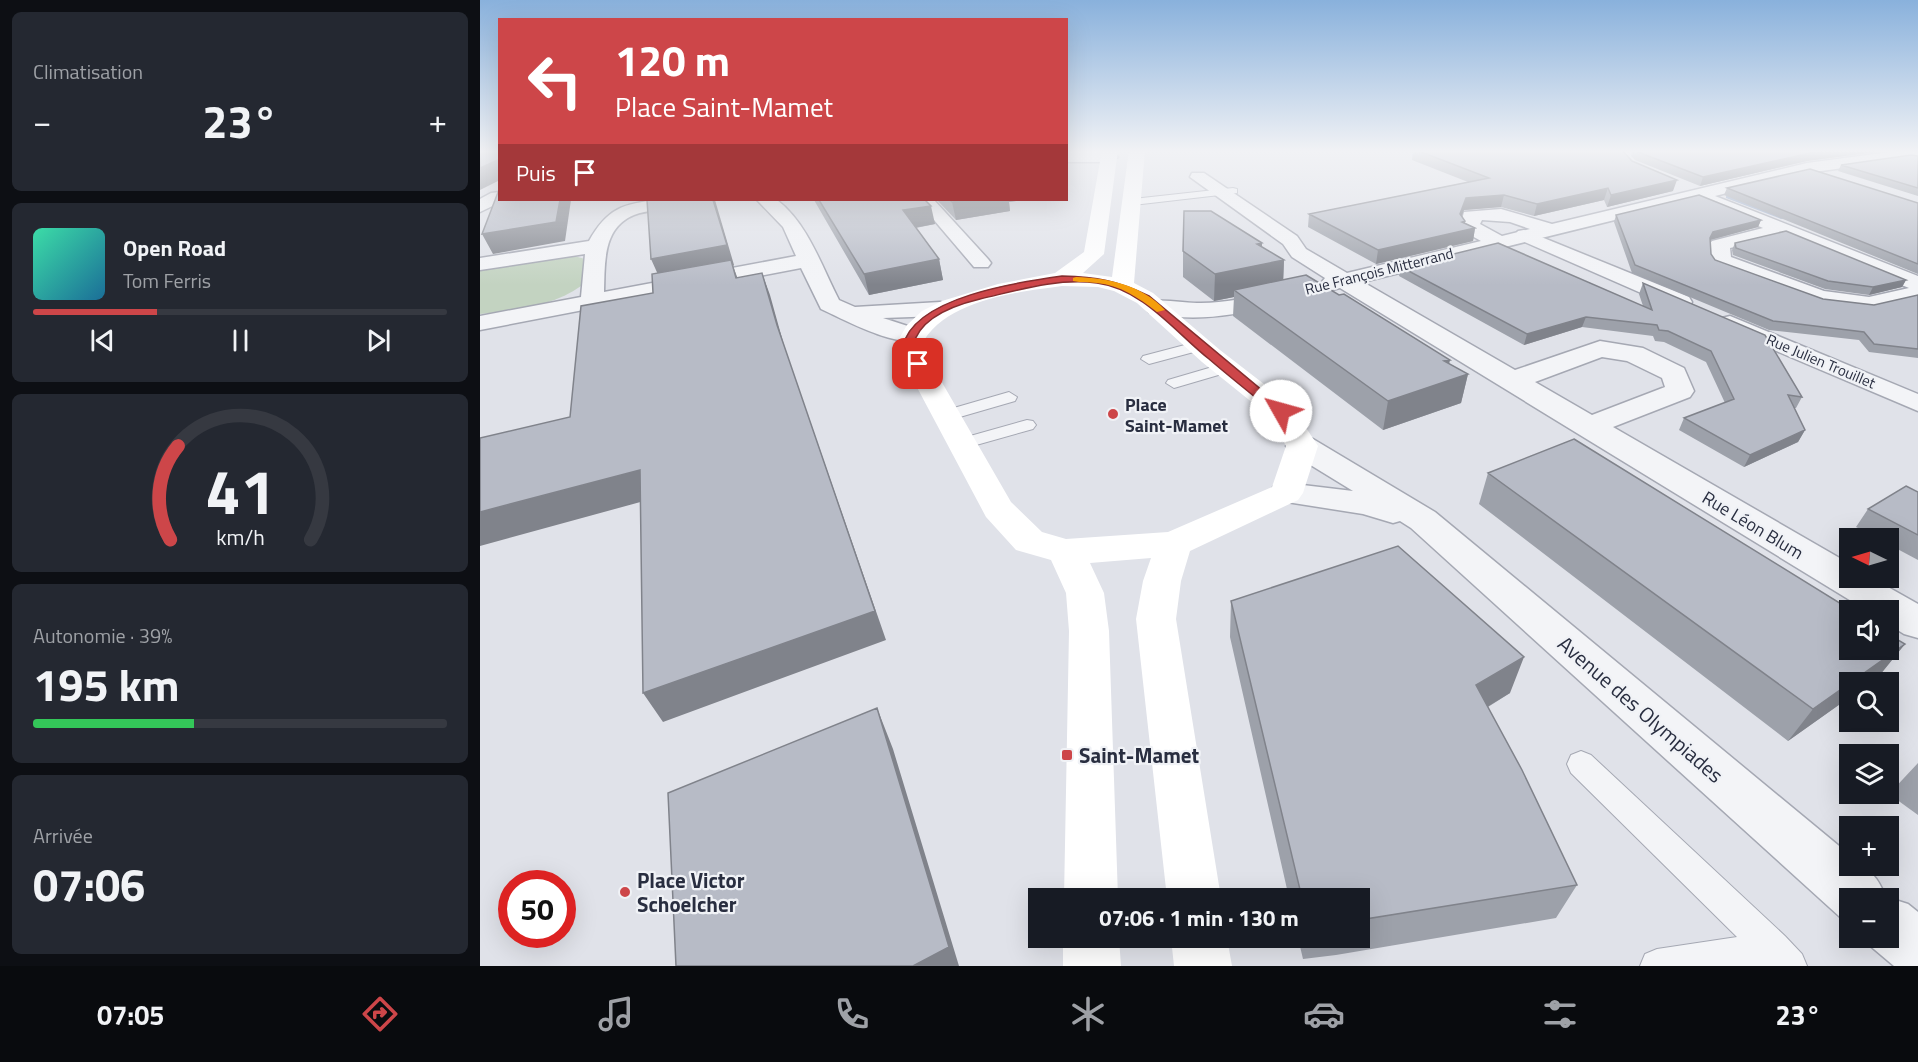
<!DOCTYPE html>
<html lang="fr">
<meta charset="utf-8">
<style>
:root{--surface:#171b24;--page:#242831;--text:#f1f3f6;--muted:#9ea1a6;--line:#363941;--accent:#cd4649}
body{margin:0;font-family:"Titillium Web",sans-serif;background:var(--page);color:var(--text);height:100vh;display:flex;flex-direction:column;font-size:22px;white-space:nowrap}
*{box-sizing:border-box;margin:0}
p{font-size:20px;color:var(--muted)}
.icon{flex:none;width:33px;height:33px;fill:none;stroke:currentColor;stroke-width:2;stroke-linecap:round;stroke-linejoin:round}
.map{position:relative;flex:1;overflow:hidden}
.drawer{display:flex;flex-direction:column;gap:12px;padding:12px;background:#0d0f14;width:480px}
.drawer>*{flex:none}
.top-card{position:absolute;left:18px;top:18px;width:570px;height:183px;border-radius:0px;box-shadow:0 6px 24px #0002;background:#cd4649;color:#fff;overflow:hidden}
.needle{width:39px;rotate:275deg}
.controls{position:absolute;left:1359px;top:528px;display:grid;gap:12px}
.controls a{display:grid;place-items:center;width:60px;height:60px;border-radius:0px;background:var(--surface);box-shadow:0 6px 24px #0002;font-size:30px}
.speed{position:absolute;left:18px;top:870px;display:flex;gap:12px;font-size:30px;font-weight:700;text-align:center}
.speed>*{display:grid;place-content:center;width:78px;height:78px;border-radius:50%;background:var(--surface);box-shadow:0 6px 24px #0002;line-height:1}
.speed .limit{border:9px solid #d22;background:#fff;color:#111}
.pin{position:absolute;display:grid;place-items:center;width:51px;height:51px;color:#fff;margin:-26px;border-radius:12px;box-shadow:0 3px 9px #0006}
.me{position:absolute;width:66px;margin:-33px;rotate:308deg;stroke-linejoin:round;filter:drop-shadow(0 0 4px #0008)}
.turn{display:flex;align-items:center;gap:21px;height:126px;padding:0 18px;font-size:27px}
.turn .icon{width:78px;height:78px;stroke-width:2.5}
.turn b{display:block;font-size:42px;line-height:51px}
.then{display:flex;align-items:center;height:57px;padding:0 18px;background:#0003;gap:12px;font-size:22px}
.big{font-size:45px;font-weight:700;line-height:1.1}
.drawer .widget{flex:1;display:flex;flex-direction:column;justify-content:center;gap:9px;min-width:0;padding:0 21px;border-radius:9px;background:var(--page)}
.drawer .dial{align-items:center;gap:0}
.dial svg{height:156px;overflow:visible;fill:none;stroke:var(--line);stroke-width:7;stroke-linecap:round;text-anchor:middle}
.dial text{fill:var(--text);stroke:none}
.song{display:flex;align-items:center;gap:18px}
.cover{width:72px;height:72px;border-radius:9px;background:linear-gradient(135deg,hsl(160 70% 55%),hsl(200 70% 35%))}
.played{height:6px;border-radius:3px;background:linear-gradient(90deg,var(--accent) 30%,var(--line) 30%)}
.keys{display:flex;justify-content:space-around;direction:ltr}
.heat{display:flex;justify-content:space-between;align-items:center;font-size:33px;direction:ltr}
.charge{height:9px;border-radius:4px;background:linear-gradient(90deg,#34c759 39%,var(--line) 0)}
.trip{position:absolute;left:548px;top:888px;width:342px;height:60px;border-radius:0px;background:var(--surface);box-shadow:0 6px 24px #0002;font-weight:700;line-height:60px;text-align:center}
.tabs{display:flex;height:96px;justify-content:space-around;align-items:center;background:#090b0e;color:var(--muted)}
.tabs .icon{width:42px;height:42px}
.tabs .active{color:var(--accent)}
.tabs b{font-size:27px;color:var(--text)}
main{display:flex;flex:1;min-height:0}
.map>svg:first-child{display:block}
.green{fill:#c3d3c1}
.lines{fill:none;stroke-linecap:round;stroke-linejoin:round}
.stream{fill:#9bacc9;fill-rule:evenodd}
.service-casing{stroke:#a5a8b3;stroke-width:2}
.pedestrian-casing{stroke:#a5a8b3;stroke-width:3}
.minor-casing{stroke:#a5a8b3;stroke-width:3}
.service{fill:#f3f4f7;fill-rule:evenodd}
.pedestrian{fill:#f3f4f7;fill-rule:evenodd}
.minor{fill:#f3f4f7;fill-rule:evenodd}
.secondary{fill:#fff;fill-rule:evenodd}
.wall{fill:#9da1aa}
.shaded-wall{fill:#80838b}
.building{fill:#b7bbc6;stroke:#80838b;stroke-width:1.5}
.route{fill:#cd4649;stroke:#852e2f;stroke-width:1.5}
.slow{fill:#f59e0b}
.poi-dot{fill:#cd4649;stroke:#f0f2f6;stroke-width:2}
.labels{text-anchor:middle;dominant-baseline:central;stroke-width:4.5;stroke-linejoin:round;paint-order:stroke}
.far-street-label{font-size:15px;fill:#292e40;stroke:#f0f2f6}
.poi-label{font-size:18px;font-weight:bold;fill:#292e40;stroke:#f0f2f6;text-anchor:start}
.street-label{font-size:18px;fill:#292e40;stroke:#f0f2f6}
.near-street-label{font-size:21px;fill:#292e40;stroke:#f0f2f6}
.near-poi-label{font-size:21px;font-weight:bold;fill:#292e40;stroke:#f0f2f6;text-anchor:start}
</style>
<main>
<section class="drawer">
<div class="widget"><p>Climatisation</p>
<div class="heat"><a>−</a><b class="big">23°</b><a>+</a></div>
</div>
<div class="widget">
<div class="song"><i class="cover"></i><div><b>Open Road</b><p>Tom Ferris</p></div></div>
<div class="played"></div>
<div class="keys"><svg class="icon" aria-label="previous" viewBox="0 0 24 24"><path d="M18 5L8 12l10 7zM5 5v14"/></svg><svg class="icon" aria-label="pause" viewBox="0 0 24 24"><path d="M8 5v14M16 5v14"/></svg><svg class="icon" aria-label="next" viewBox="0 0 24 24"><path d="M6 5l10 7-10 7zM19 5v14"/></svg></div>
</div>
<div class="widget dial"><svg viewBox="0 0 100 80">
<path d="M14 69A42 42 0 1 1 86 69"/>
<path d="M14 69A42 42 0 0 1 18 21" stroke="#cd4649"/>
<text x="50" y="56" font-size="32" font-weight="700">41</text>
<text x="50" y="72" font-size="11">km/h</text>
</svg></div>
<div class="widget"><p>Autonomie · 39%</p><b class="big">195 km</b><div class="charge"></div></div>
<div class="widget"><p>Arrivée</p><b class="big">07:06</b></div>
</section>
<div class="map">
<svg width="1438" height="966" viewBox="0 0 1438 966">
<rect width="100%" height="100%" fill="#e0e2e9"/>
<path class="green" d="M 94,256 L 105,259 L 101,286 C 74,306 33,311 0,314 L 0,270 L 16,266 Z"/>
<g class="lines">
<path class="stream" d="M 1246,196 L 1250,196 L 1306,218 L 1301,219 L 1246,198 Z"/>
<defs>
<path id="service" d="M 753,188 L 757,189 L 757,193 L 653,205 L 648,202 L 653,199 Z
M 720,341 L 725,343 L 728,346 L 725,349 L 669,364 L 661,359 L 663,356 Z
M 746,363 L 752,365 L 754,368 L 752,371 L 694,388 L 686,383 L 688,380 Z
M 529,392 L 537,397 L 535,401 L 466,421 L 460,420 L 457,416 L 460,412 Z
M 547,420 L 553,421 L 556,425 L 553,429 L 482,449 L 476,448 L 473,444 L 476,440 Z
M 1101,751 L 1111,755 L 1305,936 L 1322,954 L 1327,966 L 1160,966 L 1165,954 L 1177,949 L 1257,937 L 1091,773 L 1087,764 L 1091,755 Z"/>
<path id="pedestrian" d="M 437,200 L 454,200 L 508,259 L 511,263 L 508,267 L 494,267 Z
M 1044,230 L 1209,297 L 1212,302 L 1209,307 L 1201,308 L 1193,307 L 1038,239 L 1035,235 L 1038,231 Z
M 1250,316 L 1438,394 L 1438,411 L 1242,328 L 1239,323 L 1242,318 Z"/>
<path id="minor" d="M 1425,150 L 1438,150 L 1438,160 L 1428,159 L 1327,173 L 1235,196 L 1438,276 L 1438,300 L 1389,311 L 1340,305 L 1233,266 L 1230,261 L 1229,245 L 1232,241 L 1283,228 L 1216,200 L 883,282 L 1035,370 L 1120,341 L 1163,348 L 1204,368 L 1214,391 L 1210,397 L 1133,427 L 1370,564 L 1370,578 L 1392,578 L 1438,604 L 1438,638 L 1424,634 L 1408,624 L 1408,610 L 1386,610 L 860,288 L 852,290 L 844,288 L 841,283 L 845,278 L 812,257 L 803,244 L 710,177 L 712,173 L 724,173 L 817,236 L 826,249 L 867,273 L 1001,241 L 983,231 L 980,227 L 984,212 L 1021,209 L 1072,224 L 1327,163 ZM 1002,220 L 1030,222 L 1050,229 L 1022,236 L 1000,224 ZM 1301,236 L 1429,288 L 1389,297 L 1344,291 L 1251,257 L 1250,248 ZM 1122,357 L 1147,361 L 1182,378 L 1185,387 L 1112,415 L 1055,382 Z
M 586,152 L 630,152 L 638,157 L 630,162 L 586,162 Z
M 20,192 L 20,200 L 23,201 L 0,212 L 0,199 L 11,193 Z
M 179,200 L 203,200 L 205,203 L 202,207 L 196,208 C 183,210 167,210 154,215 C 122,228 125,264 124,292 L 316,256 L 303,227 L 277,200 L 297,200 C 328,224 341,265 359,300 L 375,307 L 460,302 L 468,304 L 472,309 L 468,314 L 460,316 L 403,318 L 440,330 L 444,335 L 440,340 C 414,347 365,320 341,309 L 321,268 L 0,330 L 0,316 L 101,297 L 105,254 L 0,270 L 0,258 L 109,241 C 127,209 143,203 179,200 Z
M 796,291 L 804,293 L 808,298 L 804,303 C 759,314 715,324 669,312 L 665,307 L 669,302 C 685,298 704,304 721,303 C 746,303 771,297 796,291 Z
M 822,437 L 833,439 L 955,512 L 1370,855 L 1370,866 C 1391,866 1398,879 1406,897 L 1428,904 L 1438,912 L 1438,966 L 1414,966 L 1388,944 L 1386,938 L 1408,938 L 1408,898 L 1370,898 L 1370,921 L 1360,917 L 931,528 L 920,521 L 913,523 L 883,514 L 794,500 L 789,493 L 794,486 L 806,483 L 873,491 L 811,453 L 806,446 L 811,439 Z"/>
</defs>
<use href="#service" class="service-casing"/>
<use href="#pedestrian" class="pedestrian-casing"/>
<use href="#minor" class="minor-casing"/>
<use href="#service" class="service"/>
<use href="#pedestrian" class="pedestrian"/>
<use href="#minor" class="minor"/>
<path class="secondary" d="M 622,150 L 638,150 L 624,254 L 603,273 L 632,277 L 649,150 L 665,150 L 654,283 L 673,293 L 740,350 L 811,405 L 838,446 L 823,493 L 818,500 L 710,551 L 701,581 L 696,619 L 741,898 L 687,898 L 656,619 L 663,581 L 671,558 L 610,563 L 624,593 L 629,631 L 638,898 L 584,898 L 589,631 L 586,593 L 571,560 L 536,550 L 506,517 L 415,346 L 427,325 L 442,311 L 462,301 L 518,284 L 575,273 L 604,252 ZM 582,286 L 618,287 L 634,291 L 657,303 L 722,362 L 789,416 L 806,446 L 792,487 L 688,532 L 586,539 L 562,532 L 531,502 L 441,346 C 463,300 537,292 582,286 Z
M 583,938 L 639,938 L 641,966 L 583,966 Z
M 691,938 L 747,938 L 752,966 L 694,966 Z"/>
</g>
<path class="wall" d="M 933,150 L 1142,150 L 1152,161 L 1193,191 L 1127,207 L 1124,200 L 1054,216 L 1021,207 L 984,210 L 982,216 L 985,223 L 995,228 L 993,241 L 896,264 L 828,227 L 829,214 L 988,182 L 932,160 Z
M 1153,150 L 1410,150 L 1327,161 L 1220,186 L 1155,160 L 1151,156 Z
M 1438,156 L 1438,196 L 1358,171 L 1361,165 Z
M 1247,188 L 1438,203 L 1438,274 L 1244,195 Z
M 334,200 L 445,200 L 455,224 L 436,228 L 459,259 L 463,280 L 389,295 Z
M 457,200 L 544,200 L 529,202 L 530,211 L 476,220 Z
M 1136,215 L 1281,220 L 1278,227 L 1230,240 L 1231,254 L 1235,260 L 1343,299 L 1394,305 L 1438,295 L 1438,358 L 1389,352 L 1379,340 L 1289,330 L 1152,273 L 1134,222 Z
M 782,243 L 782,247 L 804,260 L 803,280 L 969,364 L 988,374 L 981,403 L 903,430 L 753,316 L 754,297 L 734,301 L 703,277 L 703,251 Z
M 1255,243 L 1426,280 L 1422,287 L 1389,295 L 1345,289 L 1253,255 L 1252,250 Z
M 921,267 L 1163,306 L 1159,294 L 1163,283 L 1322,397 L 1316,408 L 1314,408 L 1325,430 L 1318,442 L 1264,467 L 1199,430 L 1204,418 L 1245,403 L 1226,362 L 1184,342 L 1175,341 L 1173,336 L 1102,327 L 1044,345 L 919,276 Z
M 1008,473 L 1425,644 L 1399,676 L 1389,682 L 1370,682 L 1370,697 L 1308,741 L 999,504 Z
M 1438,492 L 1438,560 L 1408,544 L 1408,538 L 1398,538 L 1376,527 L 1388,509 Z
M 751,601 L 1030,693 L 1008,707 L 1097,885 L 1076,918 L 856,955 L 823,959 L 818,938 L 879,938 L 879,898 L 809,898 L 750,637 Z
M 1438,763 L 1438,815 L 1409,794 Z"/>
<path class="shaded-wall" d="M 1353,150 L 1410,150 L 1327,161 L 1220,186 L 1223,177 L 1330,153 Z
M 20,159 L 20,180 L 0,190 L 0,168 Z
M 1197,180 L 1193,191 L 1127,207 L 1131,195 Z
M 1128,188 L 1124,200 L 1054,216 L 1057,204 Z
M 1024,195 L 1021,207 L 984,210 L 978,226 L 980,214 L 986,198 Z
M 80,200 L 91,200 L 85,241 L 13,254 L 2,234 Z
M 233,200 L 235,200 L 254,265 L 253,266 L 259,282 L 180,279 L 171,259 Z
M 488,200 L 544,200 L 529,202 L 530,211 L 476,220 L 472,202 Z
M 451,206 L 455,224 L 428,229 L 423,210 Z
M 1281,220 L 1278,227 L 1230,240 L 1230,238 L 1233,232 Z
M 985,221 L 983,231 L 995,228 L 993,241 L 896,264 L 898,250 Z
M 782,243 L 781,265 L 804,260 L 803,287 L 754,290 L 754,297 L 734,301 L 735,274 L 777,244 Z
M 459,259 L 463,280 L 389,295 L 384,274 Z
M 282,273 L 290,295 L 305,349 L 406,640 L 183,722 L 163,693 L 297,325 Z
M 1426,280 L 1422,287 L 1389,295 L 1393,287 Z
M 1106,317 L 1102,327 L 1044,345 L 1047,334 Z
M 970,360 L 965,382 L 988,374 L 981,403 L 903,430 L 908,401 L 964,361 Z
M 1325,430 L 1318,442 L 1264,467 L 1270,455 Z
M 160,470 L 175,498 L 0,546 L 0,512 Z
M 1425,644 L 1399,676 L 1389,682 L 1370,682 Z
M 1044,657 L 1030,693 L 984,721 L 996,685 Z
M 1370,683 L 1370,697 L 1308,741 L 1333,709 Z
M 397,708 L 413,749 L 479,966 L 433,966 Z"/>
<path class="building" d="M 0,150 L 20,150 L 20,159 L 0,168 Z
M 936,150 L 1142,150 L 1152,161 L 1197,180 L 1131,195 L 1128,188 L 1057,204 L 1024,195 L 986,198 L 980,214 L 985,221 L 982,222 L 995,228 L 898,250 L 829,214 L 1009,178 Z
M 1156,150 L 1353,150 L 1330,153 L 1223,177 L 1158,152 Z
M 1431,155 L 1438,156 L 1438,188 L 1361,165 Z
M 1330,169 L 1438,203 L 1438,264 L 1247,188 Z
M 20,187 L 20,200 L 80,200 L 76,222 L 2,234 Z
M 1219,195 L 1281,220 L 1233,232 L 1230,238 L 1231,254 L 1235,260 L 1343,299 L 1394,305 L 1438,295 L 1438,349 L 1394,344 L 1384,332 L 1293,321 L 1155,265 L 1136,215 Z
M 167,200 L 233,200 L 247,245 L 171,259 Z
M 339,200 L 445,200 L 451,206 L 423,210 L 459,259 L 384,274 Z
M 470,200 L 488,200 L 472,202 Z
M 704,211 L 731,211 L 782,243 L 777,244 L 804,260 L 735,274 L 703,251 Z
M 1306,231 L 1426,280 L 1393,287 L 1348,281 L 1256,248 L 1255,243 Z
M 1018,243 L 1172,310 L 1163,283 L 1285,335 L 1322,397 L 1308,395 L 1325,430 L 1270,455 L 1204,418 L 1254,399 L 1231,351 L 1188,331 L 1179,330 L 1177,325 L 1106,317 L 1047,334 L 921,267 Z
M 251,260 L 256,278 L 282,273 L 297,325 L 395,611 L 163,693 L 160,470 L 0,512 L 0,438 L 90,417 L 101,306 L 173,293 L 172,274 Z
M 826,275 L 859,295 L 864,294 L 970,360 L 964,361 L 988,374 L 908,401 L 754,290 Z
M 1094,439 L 1371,610 L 1370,610 L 1370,650 L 1408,650 L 1408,634 L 1425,644 L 1333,709 L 1008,473 Z
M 1426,486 L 1438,492 L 1438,535 L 1388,509 Z
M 918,546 L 1044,657 L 996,685 L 1042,770 L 1097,885 L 879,920 L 879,898 L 822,898 L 751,601 Z
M 397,708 L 469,947 L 433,966 L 196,966 L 188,793 Z"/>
<linearGradient id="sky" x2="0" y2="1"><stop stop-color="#89b1dc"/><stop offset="0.53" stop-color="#f1f2f5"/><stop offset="1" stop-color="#f1f2f5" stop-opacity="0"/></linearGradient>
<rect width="1438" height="285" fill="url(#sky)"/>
<path class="route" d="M 582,276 C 616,277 637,280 669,296 L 807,411 L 805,414 L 796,414 C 774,396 751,378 729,359 C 695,332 663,289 617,283 C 577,278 539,290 500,299 C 475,305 439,318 433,346 L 443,364 L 441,366 L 434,366 L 423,346 C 434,297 539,282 582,276 Z"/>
<path class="slow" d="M 596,277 C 628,278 662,285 685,310 L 677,312 C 659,298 640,285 617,283 C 609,282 601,283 593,281 L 593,278 Z"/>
<g class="poi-dot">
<circle cx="633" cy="414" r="6"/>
<rect x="581" y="749" width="12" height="12" rx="3"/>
<circle cx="145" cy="892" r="6"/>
</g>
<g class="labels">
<g class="far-street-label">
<text transform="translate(899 271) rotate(-14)">Rue François Mitterrand</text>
<text transform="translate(1341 361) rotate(23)">Rue Julien Trouillet</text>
</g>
<g class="poi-label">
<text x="645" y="404">Place<tspan x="645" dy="21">Saint-Mamet</tspan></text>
</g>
<g class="street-label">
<text transform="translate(1273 525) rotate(31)">Rue Léon Blum</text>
</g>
<g class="near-street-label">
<text transform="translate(1161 709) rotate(41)">Avenue des Olympiades</text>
</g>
<g class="near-poi-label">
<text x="599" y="755">Saint-Mamet</text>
<text x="157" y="880">Place Victor<tspan x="157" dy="24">Schoelcher</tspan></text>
</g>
</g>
</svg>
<div class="controls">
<a><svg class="needle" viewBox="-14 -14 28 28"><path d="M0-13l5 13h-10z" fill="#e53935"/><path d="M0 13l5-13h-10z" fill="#9ea1a6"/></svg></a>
<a><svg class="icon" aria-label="sound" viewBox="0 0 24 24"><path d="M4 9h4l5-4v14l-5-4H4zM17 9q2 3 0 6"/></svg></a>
<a><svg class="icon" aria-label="search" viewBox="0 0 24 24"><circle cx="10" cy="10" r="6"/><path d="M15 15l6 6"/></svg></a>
<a><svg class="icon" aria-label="layers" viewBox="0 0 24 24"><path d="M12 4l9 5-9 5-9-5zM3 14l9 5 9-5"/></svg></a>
<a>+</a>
<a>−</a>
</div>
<div class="speed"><div class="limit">50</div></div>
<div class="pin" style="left:438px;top:364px;background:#d93025"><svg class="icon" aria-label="arrive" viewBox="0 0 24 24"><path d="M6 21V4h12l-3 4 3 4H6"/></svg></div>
<svg class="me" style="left:801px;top:411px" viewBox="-20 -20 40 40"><circle r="19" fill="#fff"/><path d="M0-13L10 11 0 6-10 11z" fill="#cd4649"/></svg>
<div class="trip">07:06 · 1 min · 130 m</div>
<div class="top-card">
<div class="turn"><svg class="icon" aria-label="left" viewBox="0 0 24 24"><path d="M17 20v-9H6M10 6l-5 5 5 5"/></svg><div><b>120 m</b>Place Saint-Mamet</div></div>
<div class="then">Puis<svg class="icon" aria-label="arrive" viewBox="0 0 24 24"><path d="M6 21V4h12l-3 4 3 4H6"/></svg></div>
</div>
</div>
</main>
<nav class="tabs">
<b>07:05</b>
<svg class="icon active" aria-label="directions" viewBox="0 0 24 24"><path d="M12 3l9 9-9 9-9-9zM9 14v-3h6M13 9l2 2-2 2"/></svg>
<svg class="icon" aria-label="music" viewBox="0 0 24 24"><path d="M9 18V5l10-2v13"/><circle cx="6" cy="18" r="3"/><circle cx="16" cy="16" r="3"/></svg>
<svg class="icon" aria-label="phone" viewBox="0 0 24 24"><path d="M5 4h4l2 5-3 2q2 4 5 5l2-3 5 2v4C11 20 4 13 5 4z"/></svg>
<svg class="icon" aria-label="climate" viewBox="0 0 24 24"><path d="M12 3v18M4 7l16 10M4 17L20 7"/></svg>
<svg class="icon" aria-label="car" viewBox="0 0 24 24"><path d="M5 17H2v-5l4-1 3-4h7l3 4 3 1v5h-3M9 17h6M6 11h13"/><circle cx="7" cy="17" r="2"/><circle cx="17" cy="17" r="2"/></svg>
<svg class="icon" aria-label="filters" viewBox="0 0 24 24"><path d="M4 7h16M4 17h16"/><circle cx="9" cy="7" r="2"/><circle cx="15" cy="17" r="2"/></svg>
<b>23°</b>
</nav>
